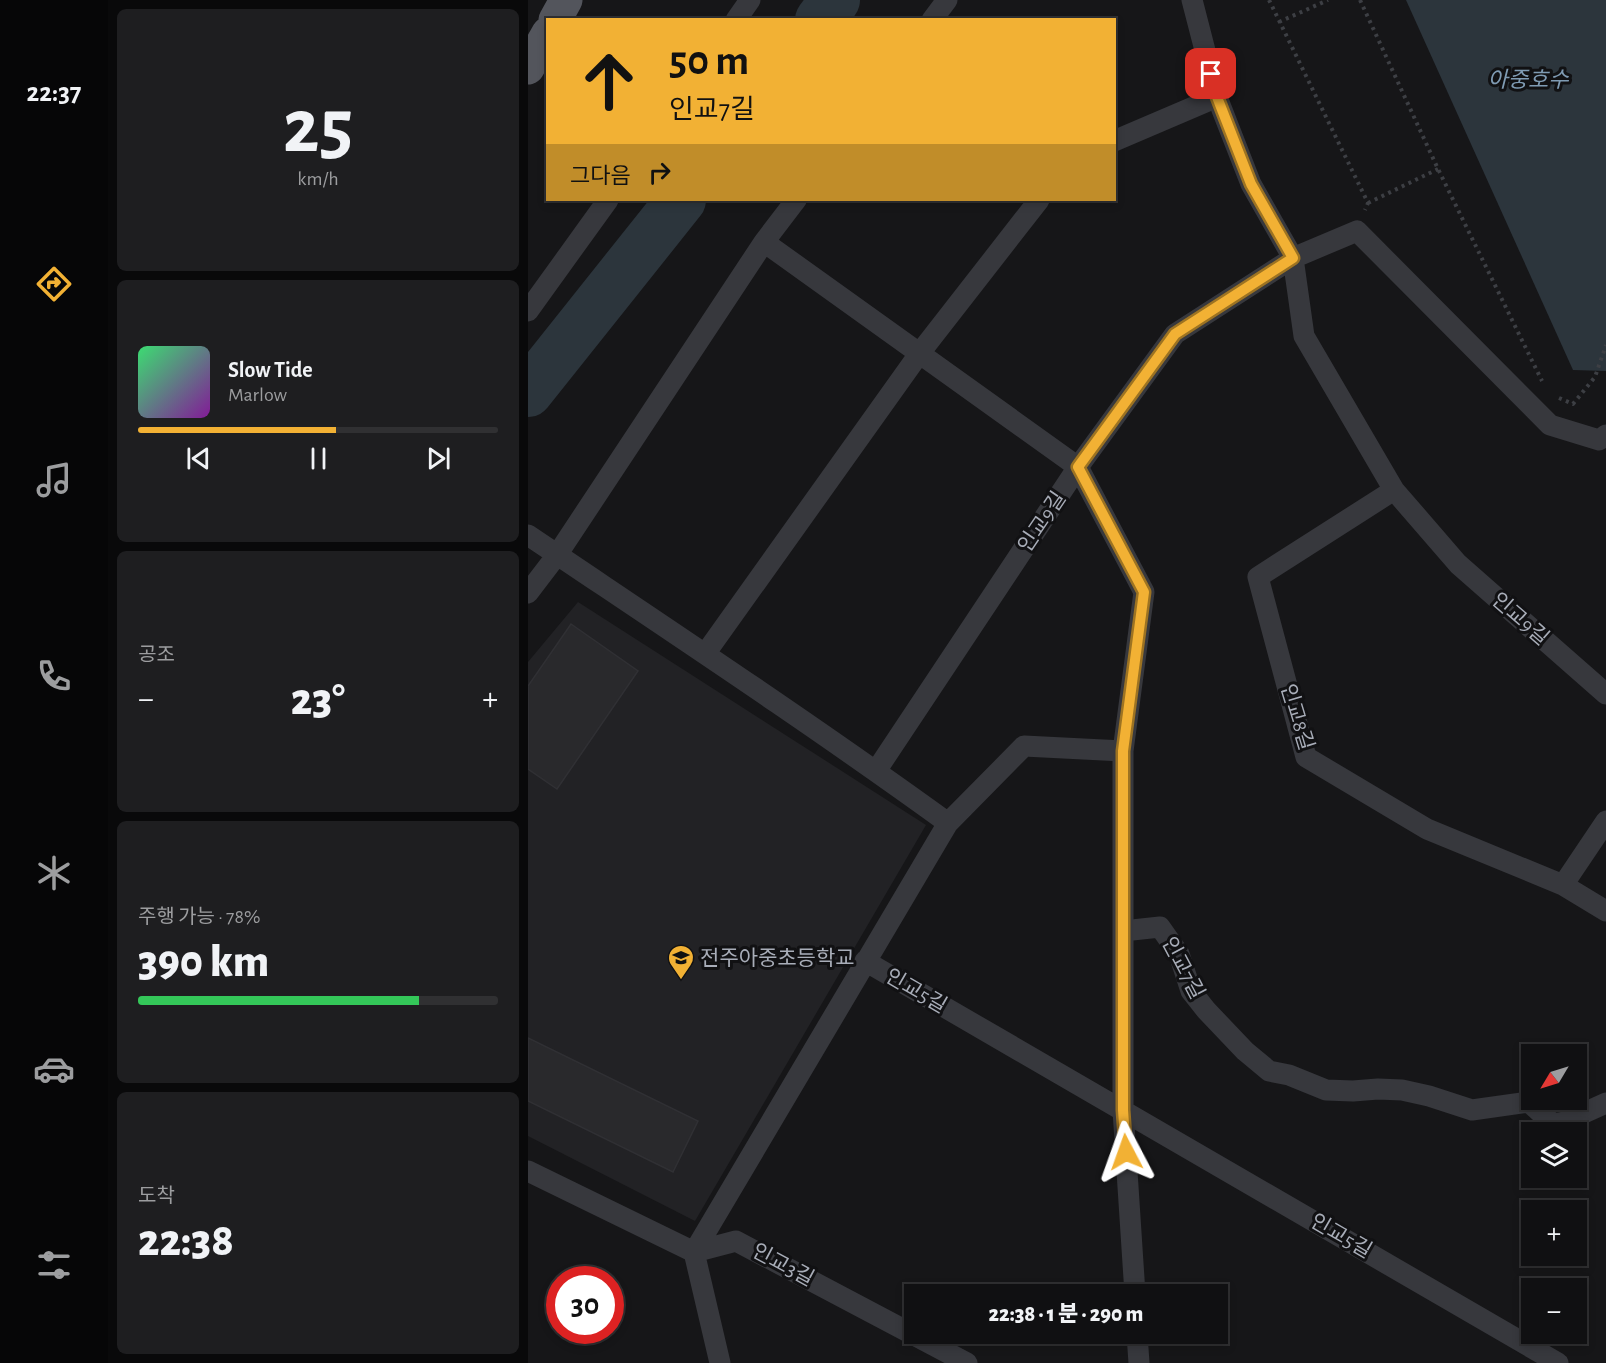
<!DOCTYPE html>
<html lang="ko">
<meta charset="utf-8">
<style>
:root{--surface:#101012;--page:#1e1e20;--text:#f1f3f6;--muted:#9c9d9f;--line:#303032;--accent:#f2b134}
body{margin:0;font-family:"Alegreya Sans","Noto Sans KR",sans-serif;background:var(--page);color:var(--text);height:100vh;display:flex;flex-direction:column;font-size:22px;white-space:nowrap}
*{box-sizing:border-box;margin:0}
p{font-size:20px;color:var(--muted)}
.icon{flex:none;width:33px;height:33px;fill:none;stroke:currentColor;stroke-width:2;stroke-linecap:round;stroke-linejoin:round}
.map{position:relative;flex:1;overflow:hidden}
.panel{display:flex;flex-direction:column;gap:9px;padding:9px;background:#09090a;width:420px}
.panel>*{flex:none}
.banner{position:absolute;left:18px;top:18px;width:570px;height:183px;border-radius:0px;box-shadow:0 3px 9px #0003,0 0 0 2px var(--line);background:#f2b134;color:#111;overflow:hidden}
.needle{width:39px;rotate:232deg}
.buttons{position:absolute;left:993px;top:1044px;display:grid;gap:12px}
.buttons a{display:grid;place-items:center;width:66px;height:66px;border-radius:0px;background:var(--surface);box-shadow:0 3px 9px #0003,0 0 0 2px var(--line);font-size:30px}
.speed{position:absolute;left:18px;top:1266px;display:flex;gap:12px;font-size:30px;font-weight:700;text-align:center}
.speed>*{display:grid;place-content:center;width:78px;height:78px;border-radius:50%;background:var(--surface);box-shadow:0 3px 9px #0003,0 0 0 2px var(--line);line-height:1}
.speed .limit{border:9px solid #d22;background:#fff;color:#111}
.pin{position:absolute;display:grid;place-items:center;width:51px;height:51px;color:#fff;margin:-26px;border-radius:12px;box-shadow:0 3px 9px #0006}
.me{position:absolute;width:66px;margin:-33px;rotate:356deg;stroke-linejoin:round;filter:drop-shadow(0 0 4px #0008)}
.turn{display:flex;align-items:center;gap:21px;height:126px;padding:0 24px;font-size:27px}
.turn .icon{width:78px;height:78px;stroke-width:2.5}
.turn b{display:block;font-size:42px;line-height:51px}
.then{display:flex;align-items:center;height:57px;padding:0 24px;background:#0003;gap:12px;font-size:22px}
.big{font-size:45px;font-weight:800;line-height:1.1}
.panel .widget{flex:1;display:flex;flex-direction:column;justify-content:center;gap:9px;min-width:0;padding:0 21px;border-radius:9px;background:var(--page)}
.panel .dial{align-items:center;gap:0}
.dial b{font-size:78px;line-height:1}
.song{display:flex;align-items:center;gap:18px}
.cover{width:72px;height:72px;border-radius:9px;background:linear-gradient(135deg,hsl(140 70% 55%),hsl(290 70% 35%))}
.played{height:6px;border-radius:3px;background:linear-gradient(90deg,var(--accent) 55%,var(--line) 55%)}
.keys{display:flex;justify-content:space-around;direction:ltr}
.heat{display:flex;justify-content:space-between;align-items:center;font-size:33px;direction:ltr}
.charge{height:9px;border-radius:4px;background:linear-gradient(90deg,#34c759 78%,var(--line) 0)}
.trip{position:absolute;left:376px;top:1284px;width:324px;height:60px;border-radius:0px;background:var(--surface);box-shadow:0 3px 9px #0003,0 0 0 2px var(--line);font-weight:800;line-height:60px;text-align:center}
main{display:flex;flex:1;min-height:0}
.dock{display:flex;flex-direction:column;width:108px;justify-content:space-around;align-items:center;background:#060607;color:var(--muted)}
.dock .icon{width:42px;height:42px}
.dock .on{color:var(--accent)}
.dock b{font-size:27px;color:var(--text)}
.map>svg:first-child{display:block}
.built{fill:#222225}
.water{fill:#2c353c}
.lines{fill:none;stroke-linecap:round;stroke-linejoin:round}
.river{stroke:#2c353c;stroke-width:50}
.building{fill:#29292c;stroke:#303034;stroke-width:1.5}
.path{stroke:#3d3f44;stroke-width:4;stroke-dasharray:3 4.5;stroke-linecap:butt}
.minor{stroke:#37383d;stroke-width:21}
.primary{stroke:#53555c;stroke-width:33}
.route-casing{stroke:#9d7322;stroke-width:15}
.route{stroke:#f2b134;stroke-width:10}
.labels{text-anchor:middle;dominant-baseline:central;stroke-width:6;stroke-linejoin:round;paint-order:stroke}
.street-label{font-size:21px;fill:#a8adb8;stroke:#111113}
.poi-label{font-size:21px;fill:#a8adb8;stroke:#111113;text-anchor:start}
.water-label{font-size:22px;font-style:italic;fill:#7f9bb3;stroke:#111113}
</style>
<main>
<nav class="dock">
<b>22:37</b>
<svg class="icon on" aria-label="directions" viewBox="0 0 24 24"><path d="M12 3l9 9-9 9-9-9zM9 14v-3h6M13 9l2 2-2 2"/></svg>
<svg class="icon" aria-label="music" viewBox="0 0 24 24"><path d="M9 18V5l10-2v13"/><circle cx="6" cy="18" r="3"/><circle cx="16" cy="16" r="3"/></svg>
<svg class="icon" aria-label="phone" viewBox="0 0 24 24"><path d="M5 4h4l2 5-3 2q2 4 5 5l2-3 5 2v4C11 20 4 13 5 4z"/></svg>
<svg class="icon" aria-label="climate" viewBox="0 0 24 24"><path d="M12 3v18M4 7l16 10M4 17L20 7"/></svg>
<svg class="icon" aria-label="car" viewBox="0 0 24 24"><path d="M5 17H2v-5l4-1 3-4h7l3 4 3 1v5h-3M9 17h6M6 11h13"/><circle cx="7" cy="17" r="2"/><circle cx="17" cy="17" r="2"/></svg>
<svg class="icon" aria-label="filters" viewBox="0 0 24 24"><path d="M4 7h16M4 17h16"/><circle cx="9" cy="7" r="2"/><circle cx="15" cy="17" r="2"/></svg>
</nav>
<section class="panel">
<div class="widget dial"><b>25</b><p>km/h</p></div>
<div class="widget">
<div class="song"><i class="cover"></i><div><b>Slow Tide</b><p>Marlow</p></div></div>
<div class="played"></div>
<div class="keys"><svg class="icon" aria-label="previous" viewBox="0 0 24 24"><path d="M18 5L8 12l10 7zM5 5v14"/></svg><svg class="icon" aria-label="pause" viewBox="0 0 24 24"><path d="M8 5v14M16 5v14"/></svg><svg class="icon" aria-label="next" viewBox="0 0 24 24"><path d="M6 5l10 7-10 7zM19 5v14"/></svg></div>
</div>
<div class="widget"><p>공조</p>
<div class="heat"><a>−</a><b class="big">23°</b><a>+</a></div>
</div>
<div class="widget"><p>주행 가능 · 78%</p><b class="big">390 km</b><div class="charge"></div></div>
<div class="widget"><p>도착</p><b class="big">22:38</b></div>
</section>
<div class="map">
<svg width="1078" height="1363" viewBox="0 0 1078 1363">
<rect width="100%" height="100%" fill="#161618"/>
<path class="built" d="M 50,602 L 398,825 L 167,1221 L 0,1136 L 0,662 Z"/>
<path class="water" d="M 878,0 L 1078,0 L 1078,371 L 1045,370 Z"/>
<g class="lines">
<path class="river" d="M 292,20 L 307,0
M 0,392 L 153,200"/>
</g>
<path class="building" d="M 43,624 L 110,671 L 29,789 L 0,769 L 0,686 Z
M 0,1038 L 170,1121 L 145,1172 L 0,1101 Z"/>
<g class="lines">
<path class="path" d="M 741,0 L 840,203 L 837,210
M 832,0 L 910,169 L 1014,381
M 751,22 L 800,0
M 840,203 L 910,169
M 1031,398 L 1045,404 L 1067,377 L 1078,345"/>
<path class="minor" d="M 664,0 L 689,97 L 723,184 L 765,258 L 776,336 L 866,490 L 930,564 L 1078,694
M 208,20 L 222,0
M 404,20 L 419,0
M 586,141 L 689,97
M 236,242 L 550,467 L 616,592 L 595,751 L 595,1110 L 607,1294
M 0,311 L 80,200
M 866,490 L 730,577 L 778,757 L 899,829 L 1035,885 L 1078,911
M 0,535 C 141,630 282,723 420,823
M 0,593 L 29,555 L 236,242 L 268,200
M 177,654 L 391,354 L 511,200
M 348,771 L 550,467 L 647,334 L 765,258 L 829,231 L 1022,425 L 1071,440 L 1078,435
M 1035,885 L 1078,821
M 595,931 L 632,927 L 651,954 L 663,991 L 678,1010 L 717,1051 L 741,1071 L 761,1075 L 798,1090 L 825,1091 L 850,1089 L 874,1090 L 901,1096 L 944,1110 L 1001,1102 L 1025,1124 L 1036,1122 L 1078,1103
M 337,961 L 1030,1363
M 0,1171 L 166,1252 L 208,1241 L 439,1363
M 609,1334 L 611,1363
M 192,1363 L 166,1252 L 420,823 L 496,746 L 595,751"/>
<path class="primary" d="M 27,20 L 38,0
M 0,68 L 20,33"/>
</g>
<g class="lines">
<defs>
<path id="route" d="M 598,1152 L 595,1110 L 595,751 L 616,592 L 550,467 L 647,334 L 765,258 L 723,184 L 689,97 L 683,74"/>
</defs>
<use href="#route" class="route-casing"/>
<use href="#route" class="route"/>
</g>
<defs>
<symbol id="school-pin" viewBox="-11 -11 22 30"><path d="M0 17L-7.5 6A9.5 9.5 0 1 1 7.5 6Z" fill="#f2b134" stroke="#111113"/><path d="M0-5L7-2L0 1L-7-2ZM-4 1L0 2.5L4 1V4Q0 6-4 4Z" fill="#111"/></symbol>
</defs>
<g fill-rule="evenodd">
<use href="#school-pin" x="138" y="943" width="30" height="40"/>
</g>
<g class="labels">
<g class="street-label">
<text transform="translate(514 522) rotate(-56)">인교9길</text>
<text transform="translate(992 619) rotate(41)">인교9길</text>
<text transform="translate(769 717) rotate(73)">인교8길</text>
<text transform="translate(655 968) rotate(62)">인교7길</text>
<text transform="translate(388 991) rotate(30)">인교5길</text>
<text transform="translate(813 1236) rotate(30)">인교5길</text>
<text transform="translate(255 1265) rotate(28)">인교3길</text>
</g>
<g class="poi-label">
<text x="172" y="958">전주아중초등학교</text>
</g>
<g class="water-label">
<text x="1000" y="80">아중호수</text>
</g>
</g>
</svg>
<div class="buttons">
<a><svg class="needle" viewBox="-14 -14 28 28"><path d="M0-13l5 13h-10z" fill="#e53935"/><path d="M0 13l5-13h-10z" fill="#9c9d9f"/></svg></a>
<a><svg class="icon" aria-label="layers" viewBox="0 0 24 24"><path d="M12 4l9 5-9 5-9-5zM3 14l9 5 9-5"/></svg></a>
<a>+</a>
<a>−</a>
</div>
<div class="speed"><div class="limit">30</div></div>
<div class="pin" style="left:683px;top:74px;background:#d93025"><svg class="icon" aria-label="arrive" viewBox="0 0 24 24"><path d="M6 21V4h12l-3 4 3 4H6"/></svg></div>
<svg class="me" style="left:598px;top:1152px" viewBox="-20 -20 40 40"><path d="M0-17L14 15 0 8-14 15z" fill="#f2b134" stroke="#fff" stroke-width="4"/></svg>
<div class="trip">22:38 · 1 분 · 290 m</div>
<div class="banner">
<div class="turn"><svg class="icon" aria-label="ahead" viewBox="0 0 24 24"><path d="M12 20V5M6 11l6-6 6 6"/></svg><div><b>50 m</b>인교7길</div></div>
<div class="then">그다음<svg class="icon" aria-label="right" viewBox="0 0 24 24"><path d="M7 20v-9h11M14 6l5 5-5 5"/></svg></div>
</div>
</div>
</main>
